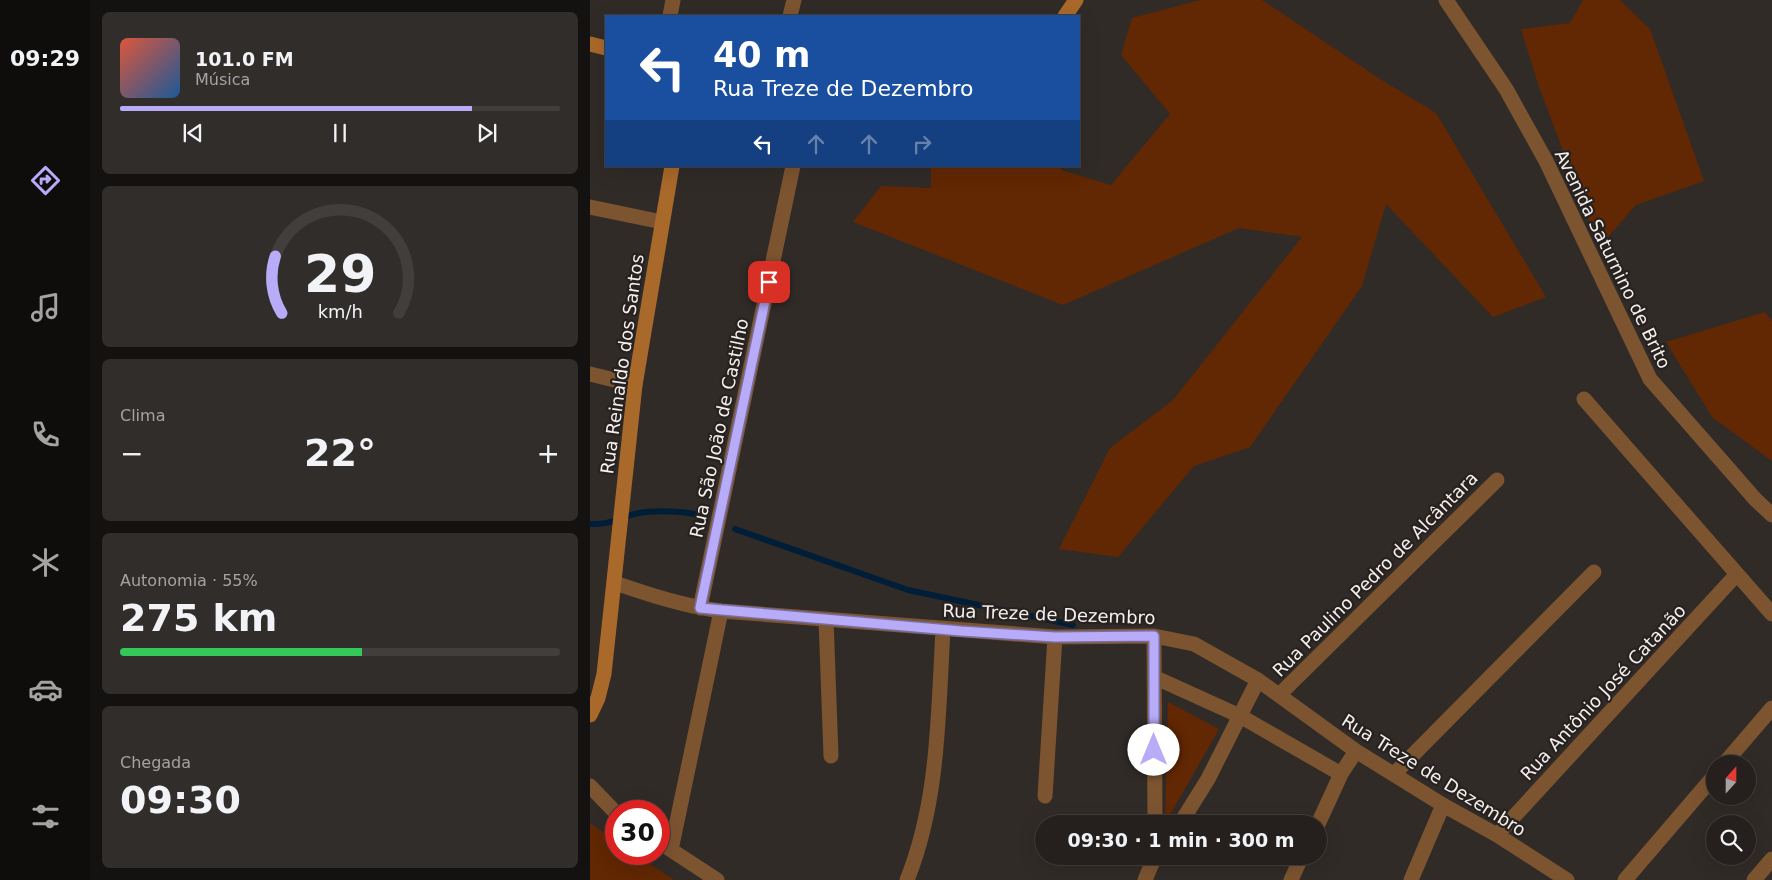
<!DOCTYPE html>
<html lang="pt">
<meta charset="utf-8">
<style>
:root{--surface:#25201e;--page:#312d2b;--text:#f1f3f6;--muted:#a3a3a4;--line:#423e3c;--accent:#b8abf7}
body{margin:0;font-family:"DejaVu Sans",sans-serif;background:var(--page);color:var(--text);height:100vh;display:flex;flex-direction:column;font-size:19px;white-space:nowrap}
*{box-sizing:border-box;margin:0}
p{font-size:16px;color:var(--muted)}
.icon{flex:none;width:28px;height:28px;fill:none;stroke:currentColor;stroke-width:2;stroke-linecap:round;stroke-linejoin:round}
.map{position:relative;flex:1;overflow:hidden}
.panel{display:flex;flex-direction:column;gap:12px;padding:12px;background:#141210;width:500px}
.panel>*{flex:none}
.banner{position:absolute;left:15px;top:15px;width:475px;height:152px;border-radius:0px;box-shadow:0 5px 20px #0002,0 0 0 1px var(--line);background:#1a4fa0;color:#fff;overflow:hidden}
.needle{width:32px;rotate:21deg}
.fabs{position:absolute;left:1116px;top:755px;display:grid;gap:10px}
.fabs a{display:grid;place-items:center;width:50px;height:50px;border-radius:50%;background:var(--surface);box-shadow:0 5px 20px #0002,0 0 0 1px var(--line);font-size:25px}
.speed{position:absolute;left:15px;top:800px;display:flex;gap:10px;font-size:25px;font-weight:700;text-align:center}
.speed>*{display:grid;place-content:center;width:65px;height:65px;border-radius:50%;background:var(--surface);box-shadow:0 5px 20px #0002,0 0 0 1px var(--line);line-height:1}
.speed .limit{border:8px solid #d22;background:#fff;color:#111}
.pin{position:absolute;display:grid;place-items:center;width:42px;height:42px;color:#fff;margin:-21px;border-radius:10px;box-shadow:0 2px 8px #0006}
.me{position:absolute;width:55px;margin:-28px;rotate:0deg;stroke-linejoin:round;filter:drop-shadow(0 0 4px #0008)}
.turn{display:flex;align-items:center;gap:18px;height:105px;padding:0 25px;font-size:22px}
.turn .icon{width:65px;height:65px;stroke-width:2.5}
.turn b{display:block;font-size:35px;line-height:42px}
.lanes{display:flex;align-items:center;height:48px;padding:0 25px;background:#0003;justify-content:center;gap:25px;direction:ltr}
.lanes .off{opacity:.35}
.big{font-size:38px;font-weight:800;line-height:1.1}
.panel .card{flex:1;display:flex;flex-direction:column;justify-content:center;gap:8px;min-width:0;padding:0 18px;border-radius:8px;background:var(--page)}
.panel .dial{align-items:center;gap:0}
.dial svg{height:130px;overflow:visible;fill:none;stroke:var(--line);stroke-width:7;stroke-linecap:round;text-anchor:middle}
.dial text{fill:var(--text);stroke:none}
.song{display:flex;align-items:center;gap:15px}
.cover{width:60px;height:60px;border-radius:8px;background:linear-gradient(135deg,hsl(10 70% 55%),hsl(210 70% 35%))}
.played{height:5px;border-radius:2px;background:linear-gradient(90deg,var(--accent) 80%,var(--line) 80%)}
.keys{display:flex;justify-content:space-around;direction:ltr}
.heat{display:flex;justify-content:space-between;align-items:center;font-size:28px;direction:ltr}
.charge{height:8px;border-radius:4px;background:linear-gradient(90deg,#34c759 55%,var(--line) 0)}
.trip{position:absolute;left:445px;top:815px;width:292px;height:50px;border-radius:25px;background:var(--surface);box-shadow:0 5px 20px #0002,0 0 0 1px var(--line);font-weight:800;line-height:50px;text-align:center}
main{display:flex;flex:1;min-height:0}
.menu{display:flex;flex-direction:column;width:90px;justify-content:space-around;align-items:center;background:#0f0d0c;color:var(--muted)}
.menu .icon{width:35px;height:35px}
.menu .on{color:var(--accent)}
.menu b{font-size:22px;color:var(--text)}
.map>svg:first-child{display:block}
.green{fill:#622703}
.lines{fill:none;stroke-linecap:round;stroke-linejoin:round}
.stream{stroke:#001e38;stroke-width:6}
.street{stroke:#7d5430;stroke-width:15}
.secondary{stroke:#a9692b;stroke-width:15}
.route-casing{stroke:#786fa1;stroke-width:12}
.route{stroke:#b8abf7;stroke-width:9}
.labels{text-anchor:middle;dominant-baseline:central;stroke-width:4.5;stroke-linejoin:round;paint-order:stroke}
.street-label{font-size:18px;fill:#f4f0ee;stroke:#27211f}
</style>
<main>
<nav class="menu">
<b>09:29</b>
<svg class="icon on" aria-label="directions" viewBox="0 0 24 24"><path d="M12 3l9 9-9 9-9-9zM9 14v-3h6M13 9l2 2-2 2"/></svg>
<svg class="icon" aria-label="music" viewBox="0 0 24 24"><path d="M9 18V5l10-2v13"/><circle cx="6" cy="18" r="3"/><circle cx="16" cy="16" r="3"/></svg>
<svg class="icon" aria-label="phone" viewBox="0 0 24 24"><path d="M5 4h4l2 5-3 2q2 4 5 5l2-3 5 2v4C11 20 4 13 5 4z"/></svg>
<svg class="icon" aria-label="climate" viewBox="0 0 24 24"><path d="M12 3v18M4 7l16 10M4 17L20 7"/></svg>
<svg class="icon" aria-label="car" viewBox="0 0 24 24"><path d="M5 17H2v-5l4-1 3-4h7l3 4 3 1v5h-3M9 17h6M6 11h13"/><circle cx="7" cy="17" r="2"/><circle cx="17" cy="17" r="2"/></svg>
<svg class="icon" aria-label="filters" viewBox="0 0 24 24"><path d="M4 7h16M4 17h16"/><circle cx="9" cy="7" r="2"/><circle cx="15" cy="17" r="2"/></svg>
</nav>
<section class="panel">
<div class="card">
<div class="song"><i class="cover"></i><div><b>101.0 FM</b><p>Música</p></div></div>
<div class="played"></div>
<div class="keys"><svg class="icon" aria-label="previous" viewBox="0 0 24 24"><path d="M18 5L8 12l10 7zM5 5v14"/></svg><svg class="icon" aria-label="pause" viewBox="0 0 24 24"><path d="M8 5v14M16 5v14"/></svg><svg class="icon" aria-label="next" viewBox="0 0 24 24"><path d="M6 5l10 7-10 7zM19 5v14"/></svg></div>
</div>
<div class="card dial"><svg viewBox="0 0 100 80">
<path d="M14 69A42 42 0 1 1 86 69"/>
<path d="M14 69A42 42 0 0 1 10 34" stroke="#b8abf7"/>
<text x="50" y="56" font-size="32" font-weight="700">29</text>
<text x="50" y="72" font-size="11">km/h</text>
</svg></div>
<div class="card"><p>Clima</p>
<div class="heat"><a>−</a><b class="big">22°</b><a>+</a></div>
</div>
<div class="card"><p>Autonomia · 55%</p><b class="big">275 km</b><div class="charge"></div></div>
<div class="card"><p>Chegada</p><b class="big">09:30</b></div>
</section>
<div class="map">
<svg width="1182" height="880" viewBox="0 0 1182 880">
<rect width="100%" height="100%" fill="#312b28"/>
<path class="green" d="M 610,0 L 672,0 L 790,79 L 846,113 L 956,297 L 903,317 L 796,204 L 772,286 L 660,447 L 604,466 L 528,557 L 469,549 L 520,448 L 583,400 L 712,237 L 649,228 L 473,305 L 263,222 L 291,186 L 341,188 L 341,166 L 470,166 L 471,170 L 521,185 L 580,114 L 531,55 L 542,18 Z
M 993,0 L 1030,0 L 1060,29 L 1114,181 L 1046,205 L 1009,247 L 948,84 L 931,29 L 980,23 Z
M 1175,312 L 1182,321 L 1182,461 L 1122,417 L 1076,342 Z
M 578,702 L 629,729 L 575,824 Z
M 0,823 L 26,841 L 26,854 L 45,854 L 84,880 L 0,880 Z"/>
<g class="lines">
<path class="stream" d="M 0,524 C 22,525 30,517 49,513 C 64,510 98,511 112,516
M 145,529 L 318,590 L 483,625"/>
<path class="street" d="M 856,0 L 916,89 L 956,161 L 1060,379 L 1165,499 L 1182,515
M 80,16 L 83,0
M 200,16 L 204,0
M 0,207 L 72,222
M 0,374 L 45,385
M 994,399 L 1182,614
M 25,583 C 60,595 94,606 131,611 L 465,637 L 564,636 L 604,644 L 668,680 L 766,751 L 853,805 L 907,835 L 977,880
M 110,608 L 203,166
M 236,619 L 241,756
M 564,636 L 565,824
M 564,677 L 650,716 L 751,774
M 689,695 L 907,480
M 1134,764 L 1182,708
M 804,774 L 1004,572
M 0,786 L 26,813
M 455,796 L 465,637
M 590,824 L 618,779 L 668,680
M 728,824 L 751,774 L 766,751
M 907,835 L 1147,574
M 69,842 L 127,880
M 81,850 L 131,611
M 317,880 C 349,801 348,714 353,630
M 555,880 L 565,856
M 701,880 L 712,856
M 821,880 L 853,805
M 1035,880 L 1125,775
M 1164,880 L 1182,859"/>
<path class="secondary" d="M 475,16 L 486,0
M 0,44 L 16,48
M 0,715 L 8,698 L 14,674 L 45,385 L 82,166"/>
</g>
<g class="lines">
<defs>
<path id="route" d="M 179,282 L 110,608 L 371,631 L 465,637 L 564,636 L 564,750"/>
</defs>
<use href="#route" class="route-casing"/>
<use href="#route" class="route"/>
</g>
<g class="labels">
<g class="street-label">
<text transform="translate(1023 259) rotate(64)">Avenida Saturnino de Brito</text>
<text transform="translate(32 364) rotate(-82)">Rua Reinaldo dos Santos</text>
<text transform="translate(129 428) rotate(-78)">Rua São João de Castilho</text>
<text transform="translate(785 574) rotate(-45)">Rua Paulino Pedro de Alcântara</text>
<text transform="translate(459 614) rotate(2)">Rua Treze de Dezembro</text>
<text transform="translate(1013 692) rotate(-47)">Rua Antônio José Catanão</text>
<text transform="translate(844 775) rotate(32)">Rua Treze de Dezembro</text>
</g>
</g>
</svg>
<div class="fabs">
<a><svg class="needle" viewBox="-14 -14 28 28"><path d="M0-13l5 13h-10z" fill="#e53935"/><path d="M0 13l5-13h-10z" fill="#a3a3a4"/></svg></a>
<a><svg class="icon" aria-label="search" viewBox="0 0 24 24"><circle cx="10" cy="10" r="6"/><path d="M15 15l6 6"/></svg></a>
</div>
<div class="speed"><div class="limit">30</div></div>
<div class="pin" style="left:179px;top:282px;background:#d93025"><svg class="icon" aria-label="arrive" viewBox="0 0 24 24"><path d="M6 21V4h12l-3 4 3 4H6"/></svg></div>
<svg class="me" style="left:564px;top:750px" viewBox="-20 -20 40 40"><circle r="19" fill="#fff"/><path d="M0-13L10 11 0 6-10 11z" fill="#b8abf7"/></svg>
<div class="trip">09:30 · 1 min · 300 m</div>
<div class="banner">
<div class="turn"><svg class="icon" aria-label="left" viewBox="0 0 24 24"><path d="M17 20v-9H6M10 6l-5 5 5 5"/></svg><div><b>40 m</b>Rua Treze de Dezembro</div></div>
<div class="lanes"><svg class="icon" aria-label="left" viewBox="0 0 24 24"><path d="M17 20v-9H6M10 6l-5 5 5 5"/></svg><svg class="icon off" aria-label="ahead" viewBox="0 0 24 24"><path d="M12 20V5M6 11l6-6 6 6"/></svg><svg class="icon off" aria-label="ahead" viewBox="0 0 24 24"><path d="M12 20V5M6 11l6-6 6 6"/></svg><svg class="icon off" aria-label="right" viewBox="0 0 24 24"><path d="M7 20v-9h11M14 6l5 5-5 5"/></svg></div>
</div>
</div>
</main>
